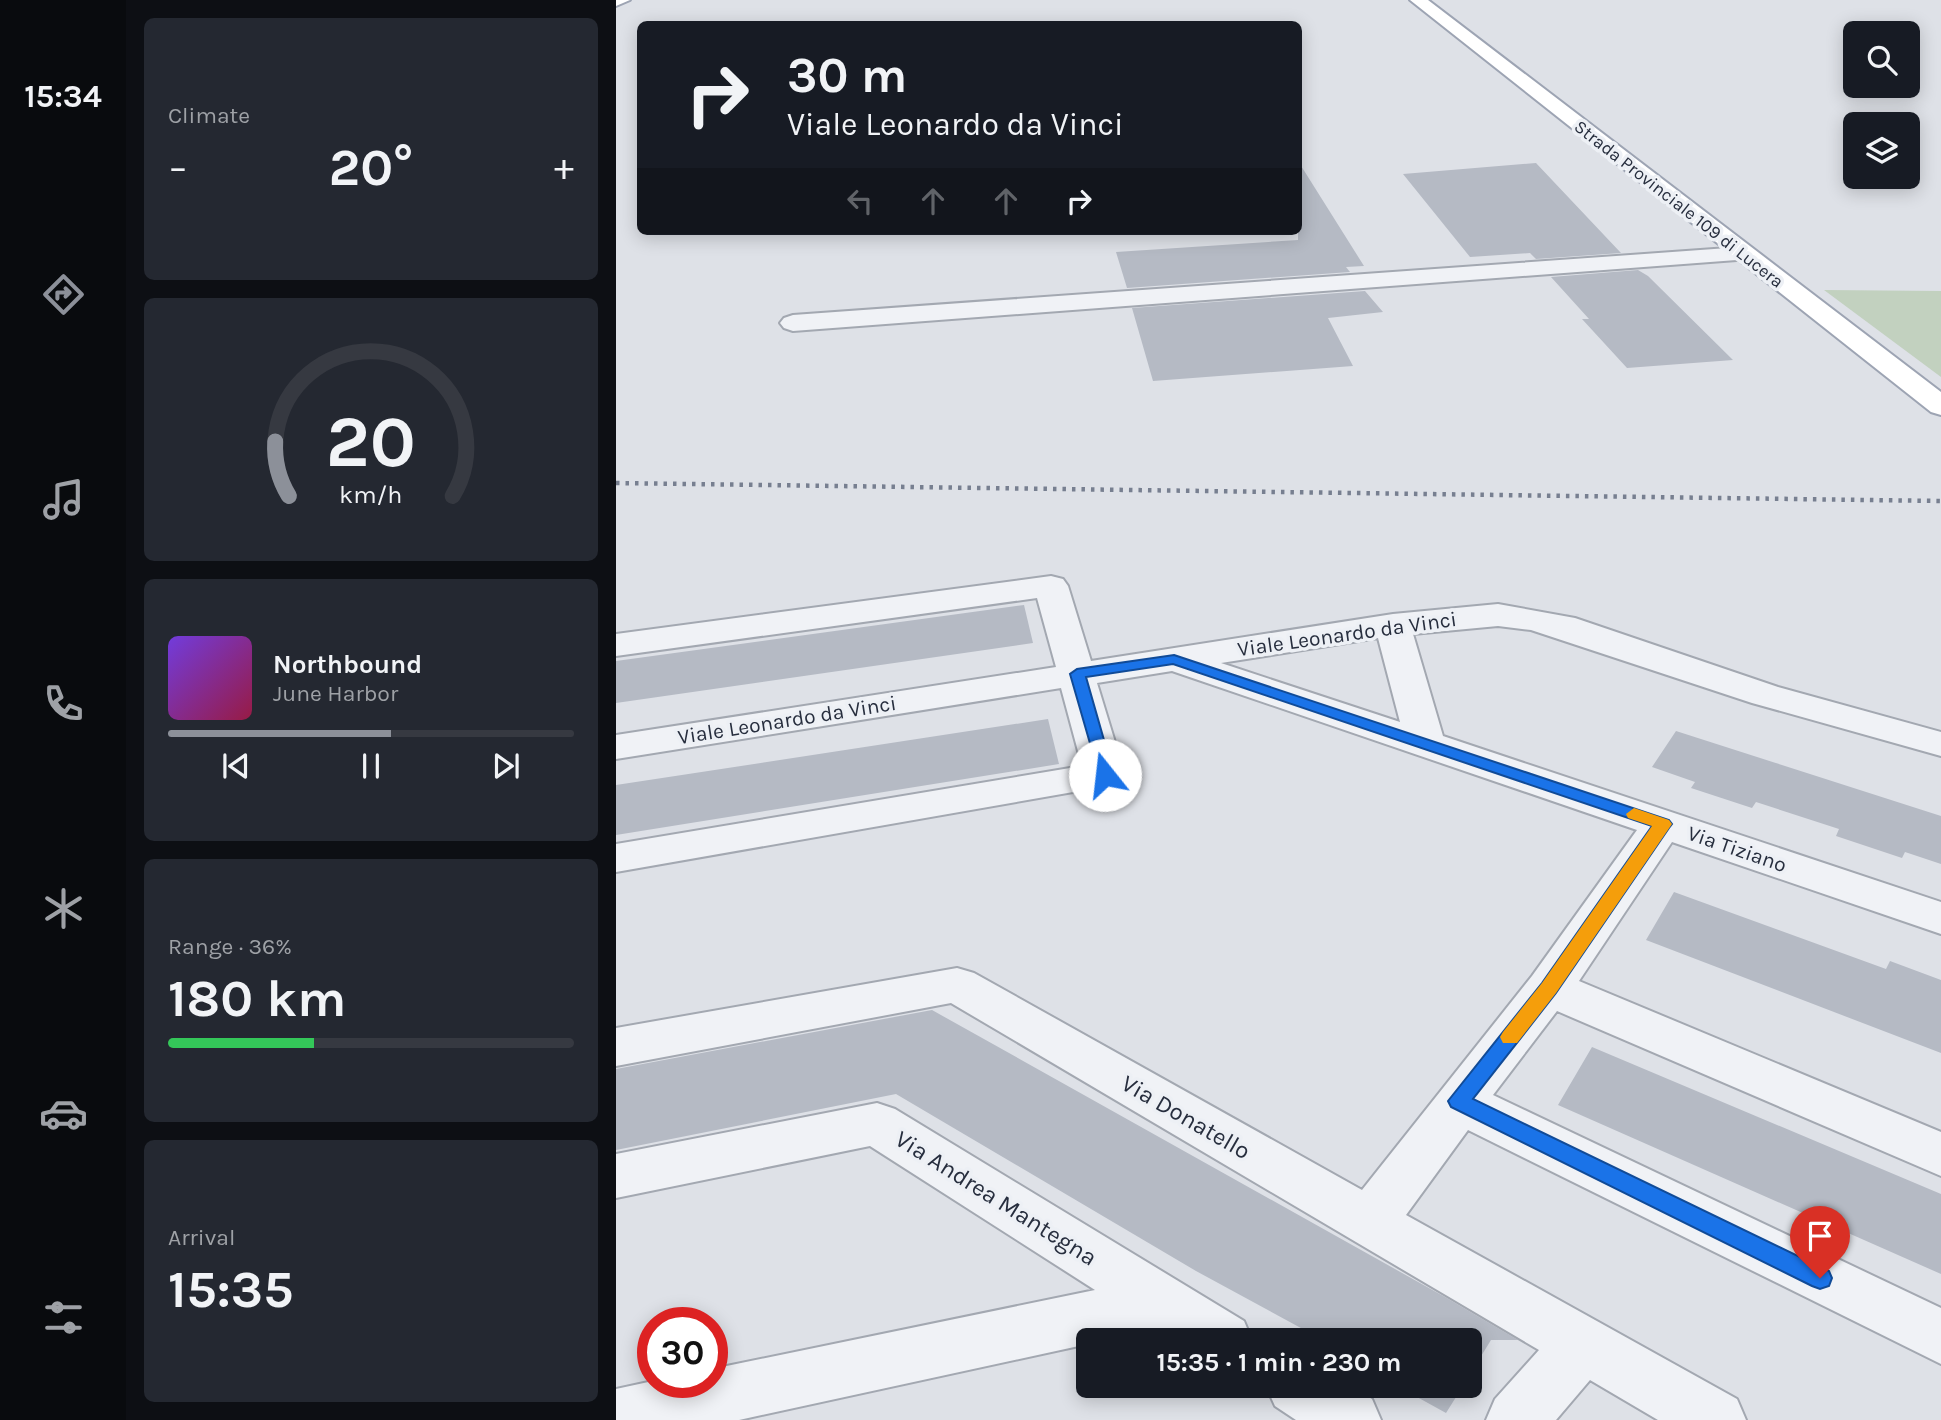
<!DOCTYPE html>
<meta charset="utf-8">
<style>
:root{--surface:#171b24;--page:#242831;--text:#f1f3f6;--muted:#9ea1a6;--line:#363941;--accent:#8c9099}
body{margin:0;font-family:Karla,sans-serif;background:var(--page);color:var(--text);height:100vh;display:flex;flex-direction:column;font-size:26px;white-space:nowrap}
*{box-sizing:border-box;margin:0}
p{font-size:23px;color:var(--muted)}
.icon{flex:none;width:38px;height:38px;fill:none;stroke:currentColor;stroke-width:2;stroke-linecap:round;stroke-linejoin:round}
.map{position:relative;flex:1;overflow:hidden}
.side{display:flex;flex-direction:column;gap:18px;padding:18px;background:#0d0f14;width:490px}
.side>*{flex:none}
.hud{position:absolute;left:21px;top:21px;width:665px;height:214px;border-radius:10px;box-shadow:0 4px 18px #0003;background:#171b24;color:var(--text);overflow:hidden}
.buttons{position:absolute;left:1227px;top:21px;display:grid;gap:14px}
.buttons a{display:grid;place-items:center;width:77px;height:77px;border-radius:10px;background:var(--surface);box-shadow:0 4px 18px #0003;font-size:35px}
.speed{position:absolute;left:21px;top:1307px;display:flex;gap:14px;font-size:35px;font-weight:700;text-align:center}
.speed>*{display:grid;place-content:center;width:91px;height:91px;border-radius:50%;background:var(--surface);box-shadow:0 4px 18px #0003;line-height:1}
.speed .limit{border:10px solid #d22;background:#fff;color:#111}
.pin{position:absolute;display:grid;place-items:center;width:60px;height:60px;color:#fff;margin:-72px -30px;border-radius:50% 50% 50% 0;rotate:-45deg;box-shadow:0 0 7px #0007}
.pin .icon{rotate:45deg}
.me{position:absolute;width:77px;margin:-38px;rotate:344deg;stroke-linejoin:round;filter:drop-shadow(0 0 5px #0008)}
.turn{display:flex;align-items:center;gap:24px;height:147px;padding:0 35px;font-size:32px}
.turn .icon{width:91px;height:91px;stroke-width:2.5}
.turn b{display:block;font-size:49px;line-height:60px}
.lanes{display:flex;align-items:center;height:66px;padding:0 35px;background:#0003;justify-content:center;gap:35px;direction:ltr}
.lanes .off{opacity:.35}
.big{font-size:52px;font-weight:700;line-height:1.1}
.side .card{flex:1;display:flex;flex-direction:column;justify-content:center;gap:10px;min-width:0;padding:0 24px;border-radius:10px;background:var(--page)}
.side .dial{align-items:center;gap:0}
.dial svg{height:182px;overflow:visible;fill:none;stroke:var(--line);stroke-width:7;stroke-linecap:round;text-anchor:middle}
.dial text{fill:var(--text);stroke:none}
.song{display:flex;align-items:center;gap:21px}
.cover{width:84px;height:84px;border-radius:10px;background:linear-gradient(135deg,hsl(260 70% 55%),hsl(340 70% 35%))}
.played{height:7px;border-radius:4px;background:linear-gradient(90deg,var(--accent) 55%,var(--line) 55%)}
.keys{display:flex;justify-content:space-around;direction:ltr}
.heat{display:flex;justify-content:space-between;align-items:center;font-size:38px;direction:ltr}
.charge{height:10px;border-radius:5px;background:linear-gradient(90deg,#34c759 36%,var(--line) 0)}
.trip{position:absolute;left:460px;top:1328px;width:406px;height:70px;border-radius:10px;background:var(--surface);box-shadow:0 4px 18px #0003;font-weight:700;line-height:70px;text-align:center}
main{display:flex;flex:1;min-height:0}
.menu{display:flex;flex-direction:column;width:126px;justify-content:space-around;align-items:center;background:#090b0e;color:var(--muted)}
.menu .icon{width:49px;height:49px}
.menu .on{color:var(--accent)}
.menu b{font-size:32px;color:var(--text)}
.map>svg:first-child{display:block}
.green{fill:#c2d1bf}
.building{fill:#b5bac4}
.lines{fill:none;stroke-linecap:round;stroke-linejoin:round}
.minor-casing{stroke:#a3a8b1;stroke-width:4}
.major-casing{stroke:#9da4b3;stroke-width:4}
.minor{fill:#f0f2f6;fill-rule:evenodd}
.major{fill:#fff;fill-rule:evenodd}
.rail{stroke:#777f90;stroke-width:4.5;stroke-dasharray:3.5 6;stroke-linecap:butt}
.route{fill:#1a73e8;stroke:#114b97;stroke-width:2}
.slow{fill:#f59e0b}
.labels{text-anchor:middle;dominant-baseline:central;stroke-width:7;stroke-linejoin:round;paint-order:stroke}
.far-street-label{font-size:18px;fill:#272e3e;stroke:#edf0f5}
.street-label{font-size:21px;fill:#272e3e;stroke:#edf0f5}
.near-street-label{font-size:24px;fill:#272e3e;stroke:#edf0f5}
</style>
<main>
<nav class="menu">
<b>15:34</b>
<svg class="icon on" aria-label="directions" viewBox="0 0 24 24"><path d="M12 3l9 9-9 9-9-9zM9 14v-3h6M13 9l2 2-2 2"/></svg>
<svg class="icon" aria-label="music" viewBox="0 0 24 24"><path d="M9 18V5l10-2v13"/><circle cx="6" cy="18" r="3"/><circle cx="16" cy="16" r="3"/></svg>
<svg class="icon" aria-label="phone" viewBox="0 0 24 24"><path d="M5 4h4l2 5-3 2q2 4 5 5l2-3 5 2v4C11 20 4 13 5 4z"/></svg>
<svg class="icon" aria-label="climate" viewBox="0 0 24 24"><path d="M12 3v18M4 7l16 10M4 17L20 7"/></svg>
<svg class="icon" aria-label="car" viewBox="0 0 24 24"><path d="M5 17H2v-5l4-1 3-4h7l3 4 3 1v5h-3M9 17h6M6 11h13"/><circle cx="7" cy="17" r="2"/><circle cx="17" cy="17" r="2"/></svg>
<svg class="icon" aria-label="filters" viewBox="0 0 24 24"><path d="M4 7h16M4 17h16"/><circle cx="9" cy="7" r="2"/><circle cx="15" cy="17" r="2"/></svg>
</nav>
<section class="side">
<div class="card"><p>Climate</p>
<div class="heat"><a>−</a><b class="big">20°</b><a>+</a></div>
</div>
<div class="card dial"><svg viewBox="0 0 100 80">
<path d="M14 69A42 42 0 1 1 86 69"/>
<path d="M14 69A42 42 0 0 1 8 45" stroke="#8c9099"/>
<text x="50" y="56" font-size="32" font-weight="700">20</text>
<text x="50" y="72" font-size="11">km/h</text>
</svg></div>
<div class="card">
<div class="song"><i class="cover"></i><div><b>Northbound</b><p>June Harbor</p></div></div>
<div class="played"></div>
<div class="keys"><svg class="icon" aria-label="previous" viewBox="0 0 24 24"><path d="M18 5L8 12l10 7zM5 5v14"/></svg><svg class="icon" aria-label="pause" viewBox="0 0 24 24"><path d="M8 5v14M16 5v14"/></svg><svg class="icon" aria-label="next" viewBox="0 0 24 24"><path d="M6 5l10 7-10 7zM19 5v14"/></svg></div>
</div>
<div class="card"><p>Range · 36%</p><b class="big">180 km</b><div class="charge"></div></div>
<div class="card"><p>Arrival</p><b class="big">15:35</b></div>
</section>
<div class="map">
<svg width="1325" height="1420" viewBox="0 0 1325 1420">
<rect width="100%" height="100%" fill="#dee1e7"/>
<path class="green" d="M 1208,290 L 1325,291 L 1325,377 Z"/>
<path class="building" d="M 682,161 L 748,266 L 730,267 L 734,272 L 511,288 L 500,252 L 682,240 Z
M 920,163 L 1005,253 L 920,259 L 914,253 L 854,257 L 787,174 Z
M 1022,270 L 1032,276 L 1117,360 L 1011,368 L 966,319 L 973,319 L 935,277 Z
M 749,291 L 767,312 L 712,318 L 737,366 L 537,381 L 516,308 Z
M 408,605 L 417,643 L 0,703 L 0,661 Z
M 432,719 L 443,764 L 0,835 L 0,785 Z
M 1060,731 L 1325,816 L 1325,864 L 1289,852 L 1286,858 L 1220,836 L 1223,829 L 1140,802 L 1136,808 L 1075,788 L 1079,782 L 1036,767 Z
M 1058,892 L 1270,969 L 1274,961 L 1325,980 L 1325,1053 L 1030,940 Z
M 316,1010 L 829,1297 L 902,1340 L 875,1340 L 854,1374 L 854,1340 L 707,1340 L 580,1271 L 280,1094 L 0,1150 L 0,1069 Z
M 976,1047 L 1325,1194 L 1325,1274 L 942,1105 Z
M 796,1386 L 847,1386 L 830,1413 L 792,1392 Z"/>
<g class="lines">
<defs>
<path id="minor" d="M 1126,247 L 1134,249 L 1138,254 L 1134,259 L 177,331 L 168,328 L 164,323 L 168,318 L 177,315 Z
M 435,576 L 447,579 L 452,586 L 475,661 L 777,614 L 882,604 L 959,618 L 1162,687 L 1325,732 L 1325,756 L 1136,703 L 915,630 L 882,626 L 797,634 L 827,736 L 1325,902 L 1325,934 L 1056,842 L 963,981 L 1325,1132 L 1325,1176 L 941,1011 L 877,1095 L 1325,1308 L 1325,1364 L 852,1130 L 790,1215 L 1121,1399 L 1130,1420 L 1042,1420 L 974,1380 L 940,1420 L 870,1420 L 879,1399 L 923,1350 L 335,1003 L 0,1066 L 0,1028 L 341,968 L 358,973 L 746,1190 L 916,976 L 1021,830 L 556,671 L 481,683 L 509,775 L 503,784 L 0,872 L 0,844 L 466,766 L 445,688 L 0,759 L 0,735 L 440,667 L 421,598 L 0,656 L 0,634 ZM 762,638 L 784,722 L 605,663 Z
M 261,1103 L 279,1109 L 628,1321 L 636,1340 L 557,1340 L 540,1329 L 472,1340 L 472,1344 L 123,1420 L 0,1420 L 0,1389 L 37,1381 L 96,1382 L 96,1369 L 479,1290 L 254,1146 L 0,1198 L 0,1154 Z
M 650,1386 L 734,1386 L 756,1399 L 765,1420 L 680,1420 L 659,1406 Z"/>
<path id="major" d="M 0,0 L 14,0 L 0,6 Z
M 794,0 L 812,0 L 1325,392 L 1325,415 L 1315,412 Z"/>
</defs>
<use href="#minor" class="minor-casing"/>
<use href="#major" class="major-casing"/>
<use href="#minor" class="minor"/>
<use href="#major" class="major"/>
<path class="rail" d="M 0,483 L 1325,501"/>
</g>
<path class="route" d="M 558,655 L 1053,820 L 1056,824 L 1053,828 L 940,993 L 857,1099 L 1213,1271 L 1216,1278 L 1213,1286 L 1204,1289 L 1196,1286 L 835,1107 L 832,1101 L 926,983 L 1036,826 L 557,664 L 470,677 L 498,775 L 489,780 L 484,778 L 454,674 L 461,669 Z"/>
<path class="slow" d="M 1018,808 L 1053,820 L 1056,824 L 940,993 L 901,1043 L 887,1043 L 884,1037 L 887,1032 L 926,983 L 1036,826 L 1012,818 L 1010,814 Z"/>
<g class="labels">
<g class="far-street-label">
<text transform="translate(1063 204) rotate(38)">Strada Provinciale 109 di Lucera</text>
</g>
<g class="street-label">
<text transform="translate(731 634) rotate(-8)">Viale Leonardo da Vinci</text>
<text transform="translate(171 720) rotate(-9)">Viale Leonardo da Vinci</text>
<text transform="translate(1121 849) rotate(19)">Via Tiziano</text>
</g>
<g class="near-street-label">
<text transform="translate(570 1117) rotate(30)">Via Donatello</text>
<text transform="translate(380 1198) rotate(32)">Via Andrea Mantegna</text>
</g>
</g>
</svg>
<div class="buttons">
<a><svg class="icon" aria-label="search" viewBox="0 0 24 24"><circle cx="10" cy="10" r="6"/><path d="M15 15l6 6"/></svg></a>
<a><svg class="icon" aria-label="layers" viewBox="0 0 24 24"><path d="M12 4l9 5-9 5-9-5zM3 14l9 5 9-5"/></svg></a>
</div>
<div class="speed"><div class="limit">30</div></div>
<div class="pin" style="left:1204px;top:1278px;background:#d93025"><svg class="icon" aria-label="arrive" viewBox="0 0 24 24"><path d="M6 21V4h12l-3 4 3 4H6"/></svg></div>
<svg class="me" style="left:489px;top:775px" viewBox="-20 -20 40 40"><circle r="19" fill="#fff"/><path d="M0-13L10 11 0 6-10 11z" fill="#1a73e8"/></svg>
<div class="trip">15:35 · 1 min · 230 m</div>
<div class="hud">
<div class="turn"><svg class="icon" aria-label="right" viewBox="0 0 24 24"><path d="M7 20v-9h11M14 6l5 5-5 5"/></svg><div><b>30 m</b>Viale Leonardo da Vinci</div></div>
<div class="lanes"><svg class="icon off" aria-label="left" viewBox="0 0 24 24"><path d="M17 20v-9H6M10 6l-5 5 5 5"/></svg><svg class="icon off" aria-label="ahead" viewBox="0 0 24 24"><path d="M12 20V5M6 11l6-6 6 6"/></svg><svg class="icon off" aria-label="ahead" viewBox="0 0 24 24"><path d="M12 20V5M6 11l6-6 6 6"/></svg><svg class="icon" aria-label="right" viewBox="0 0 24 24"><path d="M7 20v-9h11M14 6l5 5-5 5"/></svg></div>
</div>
</div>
</main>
